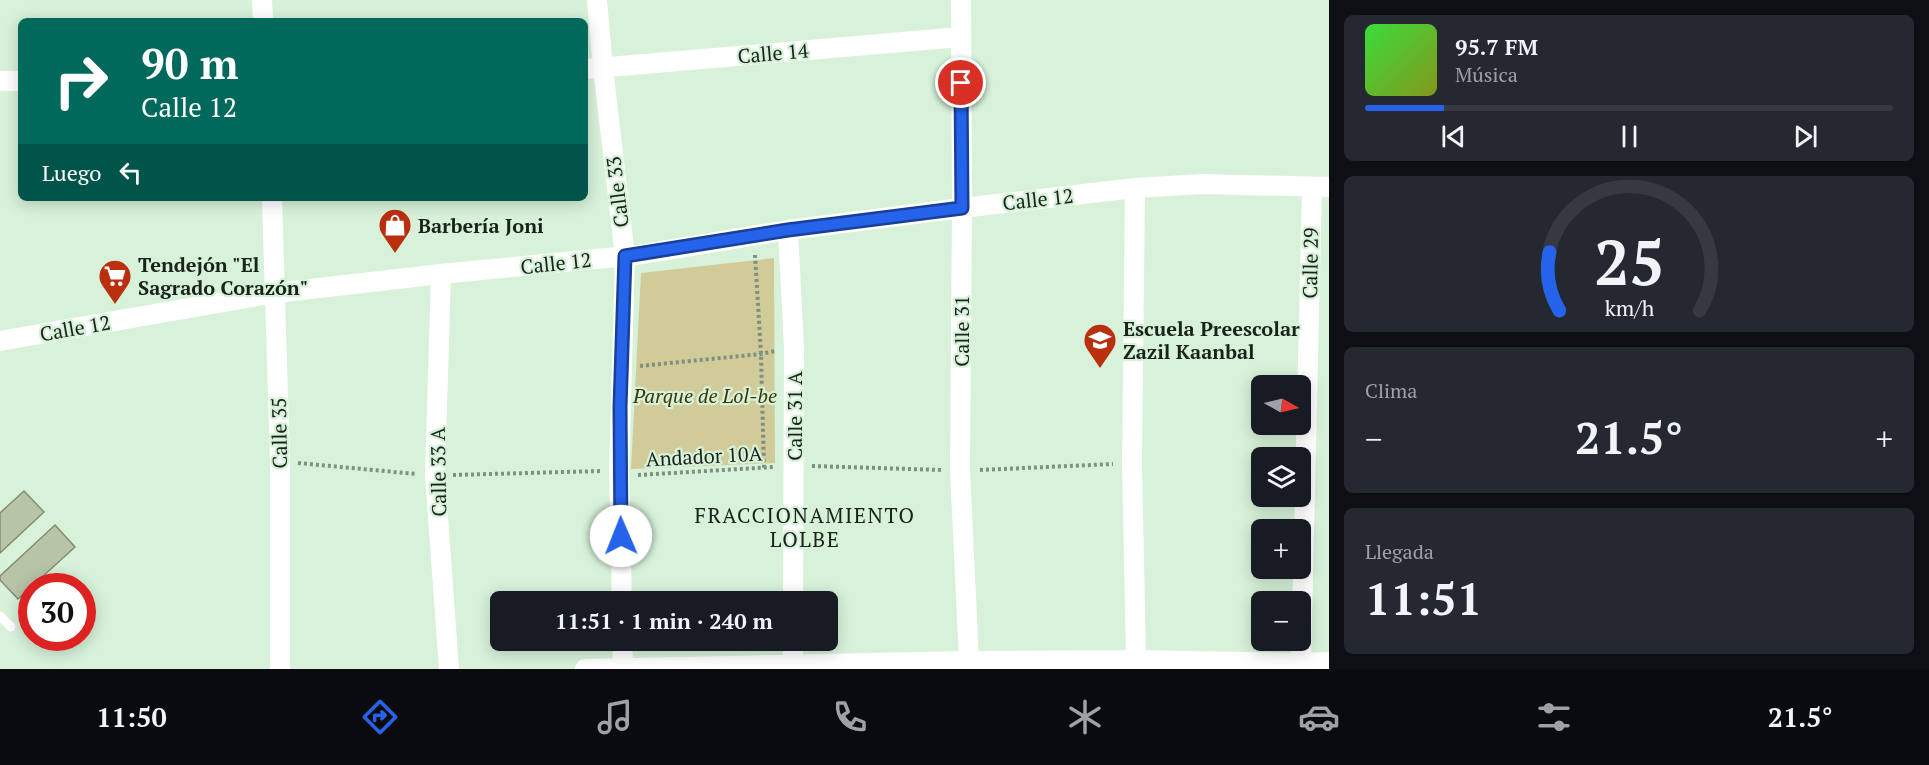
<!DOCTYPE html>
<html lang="es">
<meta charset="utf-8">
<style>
:root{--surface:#171b24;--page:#242831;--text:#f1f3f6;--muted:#9ea1a6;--line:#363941;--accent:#2563eb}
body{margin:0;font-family:"PT Serif",serif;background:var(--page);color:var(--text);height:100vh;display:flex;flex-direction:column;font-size:22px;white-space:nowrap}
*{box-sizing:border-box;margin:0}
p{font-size:20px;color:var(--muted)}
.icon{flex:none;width:33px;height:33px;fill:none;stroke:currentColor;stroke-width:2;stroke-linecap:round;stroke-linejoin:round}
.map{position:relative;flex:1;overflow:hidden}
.panel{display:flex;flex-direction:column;gap:15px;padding:15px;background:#0d0f14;width:600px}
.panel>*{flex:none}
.banner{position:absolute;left:18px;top:18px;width:570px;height:183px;border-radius:9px;box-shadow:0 3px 15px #0003;background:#00695c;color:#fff;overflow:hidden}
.needle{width:39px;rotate:98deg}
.fabs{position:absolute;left:1251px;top:375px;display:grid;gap:12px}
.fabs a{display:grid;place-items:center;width:60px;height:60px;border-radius:9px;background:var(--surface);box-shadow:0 3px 15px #0003;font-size:30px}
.speed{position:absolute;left:18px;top:573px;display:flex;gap:12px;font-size:30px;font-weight:700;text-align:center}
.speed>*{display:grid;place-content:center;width:78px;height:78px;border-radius:50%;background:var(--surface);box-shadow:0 3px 15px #0003;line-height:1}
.speed .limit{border:9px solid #d22;background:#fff;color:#111}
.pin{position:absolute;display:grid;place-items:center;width:51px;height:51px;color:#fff;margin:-26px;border:3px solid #fff;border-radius:50%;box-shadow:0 2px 6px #0007}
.me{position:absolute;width:66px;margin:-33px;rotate:359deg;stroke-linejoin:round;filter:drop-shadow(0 0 4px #0008)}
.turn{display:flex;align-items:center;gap:21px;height:126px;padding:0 24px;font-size:27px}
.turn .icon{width:78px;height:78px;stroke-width:2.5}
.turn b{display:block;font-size:42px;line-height:51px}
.then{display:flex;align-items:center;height:57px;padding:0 24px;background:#0003;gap:12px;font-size:22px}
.big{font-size:45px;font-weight:700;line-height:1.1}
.panel .tile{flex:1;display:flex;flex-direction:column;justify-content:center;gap:9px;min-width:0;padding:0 21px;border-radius:9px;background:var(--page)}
.panel .dial{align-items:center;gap:0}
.dial svg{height:156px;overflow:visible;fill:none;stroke:var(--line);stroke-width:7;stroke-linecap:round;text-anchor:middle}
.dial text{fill:var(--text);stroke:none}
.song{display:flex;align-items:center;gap:18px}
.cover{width:72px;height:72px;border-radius:9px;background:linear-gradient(135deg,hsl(120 70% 55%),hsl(70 70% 35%))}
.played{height:6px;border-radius:3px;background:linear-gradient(90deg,var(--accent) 15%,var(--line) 15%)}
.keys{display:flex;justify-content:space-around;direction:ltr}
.heat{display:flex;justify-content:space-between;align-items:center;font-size:33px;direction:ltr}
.trip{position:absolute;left:490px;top:591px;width:348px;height:60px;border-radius:9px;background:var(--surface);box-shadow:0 3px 15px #0003;font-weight:700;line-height:60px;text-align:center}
.tabs{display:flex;height:96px;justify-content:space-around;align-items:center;background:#090b0e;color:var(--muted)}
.tabs .icon{width:42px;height:42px}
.tabs .on{color:var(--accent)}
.tabs b{font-size:27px;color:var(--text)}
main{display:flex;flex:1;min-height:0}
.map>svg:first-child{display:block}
.green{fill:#d1cb9a}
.building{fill:#b8c4a6;stroke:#828d71;stroke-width:1.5}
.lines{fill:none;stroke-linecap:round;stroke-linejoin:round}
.path{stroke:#7e917f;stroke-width:4;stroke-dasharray:3 3;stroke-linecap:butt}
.lane{stroke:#fff;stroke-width:9}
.street{stroke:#fff;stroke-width:20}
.route-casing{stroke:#184099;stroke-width:15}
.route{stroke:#2563eb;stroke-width:10}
.labels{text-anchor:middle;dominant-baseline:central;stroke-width:4.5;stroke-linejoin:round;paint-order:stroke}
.street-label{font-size:20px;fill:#19231a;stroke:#d7f2d9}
.poi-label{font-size:20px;font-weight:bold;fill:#19231a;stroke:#d7f2d9;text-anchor:start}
.park-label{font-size:20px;font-style:italic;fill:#3b3608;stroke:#d7f2d9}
.neighbourhood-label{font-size:21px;letter-spacing:1.5px;fill:#19231a;stroke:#d7f2d9}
</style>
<main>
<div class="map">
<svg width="1329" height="669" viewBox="0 0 1329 669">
<rect width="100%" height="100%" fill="#d7f2d9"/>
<path class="green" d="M 774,258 L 775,463 L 631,469 L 641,273 Z"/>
<path class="building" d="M 24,491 L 44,512 L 0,553 L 0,513 Z
M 55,525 L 75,547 L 18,599 L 0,580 L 0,576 Z"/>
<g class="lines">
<path class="path" d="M 755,255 L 761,354 L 764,468
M 640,366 L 761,354 L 775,351
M 298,463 L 416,474
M 812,466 L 942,470
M 980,470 L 1113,464
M 453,475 L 602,471
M 638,475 L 774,467"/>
<path class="lane" d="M 0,616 L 11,627"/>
<path class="street" d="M 262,0 L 263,21
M 597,0 L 603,68 L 625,256 L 619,471 L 622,602
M 961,0 L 962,208 L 960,470 L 969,661
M 585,69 L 961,37
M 0,81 L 21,81
M 1135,188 L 1132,463 L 1136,660
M 272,198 L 280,461 L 280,669
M 788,230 L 794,348 L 793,602
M 441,274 L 435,476 L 449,669
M 0,341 L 275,293 L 441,274 L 637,255 L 788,230 L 962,208 L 1135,188 L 1202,184 L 1329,187
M 622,640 L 623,667
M 1301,663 L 1312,187
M 585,669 L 969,661 L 1136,660 L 1301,663 L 1329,662
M 793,669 L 793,640"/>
</g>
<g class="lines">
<defs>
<path id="route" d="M 621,536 L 620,407 L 625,256 L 788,230 L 962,208 L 961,83"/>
</defs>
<use href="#route" class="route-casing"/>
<use href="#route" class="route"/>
</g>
<defs>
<symbol id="shop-pin" viewBox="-11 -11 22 30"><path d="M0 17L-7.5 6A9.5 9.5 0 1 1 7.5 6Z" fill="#ba2f0e" stroke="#d7f2d9"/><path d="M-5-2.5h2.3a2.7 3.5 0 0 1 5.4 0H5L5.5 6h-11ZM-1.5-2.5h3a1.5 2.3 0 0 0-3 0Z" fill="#fff"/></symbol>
<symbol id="supermarket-pin" viewBox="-11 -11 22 30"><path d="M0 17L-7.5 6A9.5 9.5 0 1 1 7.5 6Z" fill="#ba2f0e" stroke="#d7f2d9"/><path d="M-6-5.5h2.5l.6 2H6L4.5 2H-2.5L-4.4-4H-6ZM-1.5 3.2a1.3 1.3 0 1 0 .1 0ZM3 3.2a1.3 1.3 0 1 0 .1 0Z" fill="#fff"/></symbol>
<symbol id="school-pin" viewBox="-11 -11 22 30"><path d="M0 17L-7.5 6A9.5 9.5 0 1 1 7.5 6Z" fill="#ba2f0e" stroke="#d7f2d9"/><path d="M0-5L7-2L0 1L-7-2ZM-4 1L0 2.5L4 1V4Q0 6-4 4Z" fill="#fff"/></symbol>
</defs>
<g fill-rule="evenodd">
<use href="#shop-pin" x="376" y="206" width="38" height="52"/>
<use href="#supermarket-pin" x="96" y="257" width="38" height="52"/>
<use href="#school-pin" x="1081" y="321" width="38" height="52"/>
</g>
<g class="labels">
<g class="street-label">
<text transform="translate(773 53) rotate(-5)">Calle 14</text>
<text transform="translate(617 192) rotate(-97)">Calle 33</text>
<text transform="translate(1038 199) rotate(-6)">Calle 12</text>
<text transform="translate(556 263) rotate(-6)">Calle 12</text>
<text transform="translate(1310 263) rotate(-89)">Calle 29</text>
<text transform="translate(75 328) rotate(-10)">Calle 12</text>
<text transform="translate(961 331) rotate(-90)">Calle 31</text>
<text transform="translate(794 416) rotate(-90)">Calle 31 A</text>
<text transform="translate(279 433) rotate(-91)">Calle 35</text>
<text transform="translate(704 456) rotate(-3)">Andador 10A</text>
<text transform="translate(438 472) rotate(-91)">Calle 33 A</text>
</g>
<g class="poi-label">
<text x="418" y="225">Barbería Joni</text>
<text x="138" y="264">Tendejón "El<tspan x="138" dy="23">Sagrado Corazón"</tspan></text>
<text x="1123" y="328">Escuela Preescolar<tspan x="1123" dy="23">Zazil Kaanbal</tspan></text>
</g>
<g class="park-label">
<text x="705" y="395">Parque de Lol-be</text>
</g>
<g class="neighbourhood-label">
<text x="805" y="515">FRACCIONAMIENTO<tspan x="805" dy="24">LOLBE</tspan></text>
</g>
</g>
</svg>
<div class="fabs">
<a><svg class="needle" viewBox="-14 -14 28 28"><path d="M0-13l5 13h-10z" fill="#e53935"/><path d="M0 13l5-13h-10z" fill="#9ea1a6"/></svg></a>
<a><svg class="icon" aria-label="layers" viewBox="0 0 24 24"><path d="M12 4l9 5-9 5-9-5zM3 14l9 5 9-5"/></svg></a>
<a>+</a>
<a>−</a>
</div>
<div class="speed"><div class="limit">30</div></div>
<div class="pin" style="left:961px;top:83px;background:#d93025"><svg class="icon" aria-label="arrive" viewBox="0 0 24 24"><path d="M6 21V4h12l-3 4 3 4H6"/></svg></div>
<svg class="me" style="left:621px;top:536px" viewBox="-20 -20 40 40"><circle r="19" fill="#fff"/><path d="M0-13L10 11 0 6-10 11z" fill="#2563eb"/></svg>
<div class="trip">11:51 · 1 min · 240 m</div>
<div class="banner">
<div class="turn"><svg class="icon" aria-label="right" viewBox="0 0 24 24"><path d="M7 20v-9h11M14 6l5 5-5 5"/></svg><div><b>90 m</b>Calle 12</div></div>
<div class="then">Luego<svg class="icon" aria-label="left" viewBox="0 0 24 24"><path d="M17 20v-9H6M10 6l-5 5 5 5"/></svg></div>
</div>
</div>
<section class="panel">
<div class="tile">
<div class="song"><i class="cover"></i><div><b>95.7 FM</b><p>Música</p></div></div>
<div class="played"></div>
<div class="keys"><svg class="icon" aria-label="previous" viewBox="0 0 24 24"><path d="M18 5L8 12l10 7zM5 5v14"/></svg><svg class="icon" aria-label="pause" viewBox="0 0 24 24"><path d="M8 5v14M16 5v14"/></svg><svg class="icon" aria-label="next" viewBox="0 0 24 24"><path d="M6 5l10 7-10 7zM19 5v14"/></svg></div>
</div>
<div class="tile dial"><svg viewBox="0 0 100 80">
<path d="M14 69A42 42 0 1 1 86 69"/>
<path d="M14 69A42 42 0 0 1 9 39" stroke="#2563eb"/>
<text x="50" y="56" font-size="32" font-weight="700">25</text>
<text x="50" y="72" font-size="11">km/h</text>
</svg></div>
<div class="tile"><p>Clima</p>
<div class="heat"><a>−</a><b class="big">21.5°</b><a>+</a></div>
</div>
<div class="tile"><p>Llegada</p><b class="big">11:51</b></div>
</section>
</main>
<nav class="tabs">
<b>11:50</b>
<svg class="icon on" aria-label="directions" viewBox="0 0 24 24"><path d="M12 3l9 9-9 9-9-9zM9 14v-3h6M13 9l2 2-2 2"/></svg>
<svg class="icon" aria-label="music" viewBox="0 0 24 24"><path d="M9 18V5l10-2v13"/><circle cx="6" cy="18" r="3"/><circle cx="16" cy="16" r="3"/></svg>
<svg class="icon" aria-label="phone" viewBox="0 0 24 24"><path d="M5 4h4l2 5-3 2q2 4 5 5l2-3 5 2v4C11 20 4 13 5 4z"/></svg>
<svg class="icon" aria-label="climate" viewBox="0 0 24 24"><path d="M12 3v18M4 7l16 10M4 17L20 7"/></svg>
<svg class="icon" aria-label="car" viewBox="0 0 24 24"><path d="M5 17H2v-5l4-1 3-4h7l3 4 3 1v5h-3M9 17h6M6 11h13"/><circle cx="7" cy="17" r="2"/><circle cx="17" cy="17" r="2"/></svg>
<svg class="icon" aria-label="filters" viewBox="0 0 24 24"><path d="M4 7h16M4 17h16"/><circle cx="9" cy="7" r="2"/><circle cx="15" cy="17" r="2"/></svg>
<b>21.5°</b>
</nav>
